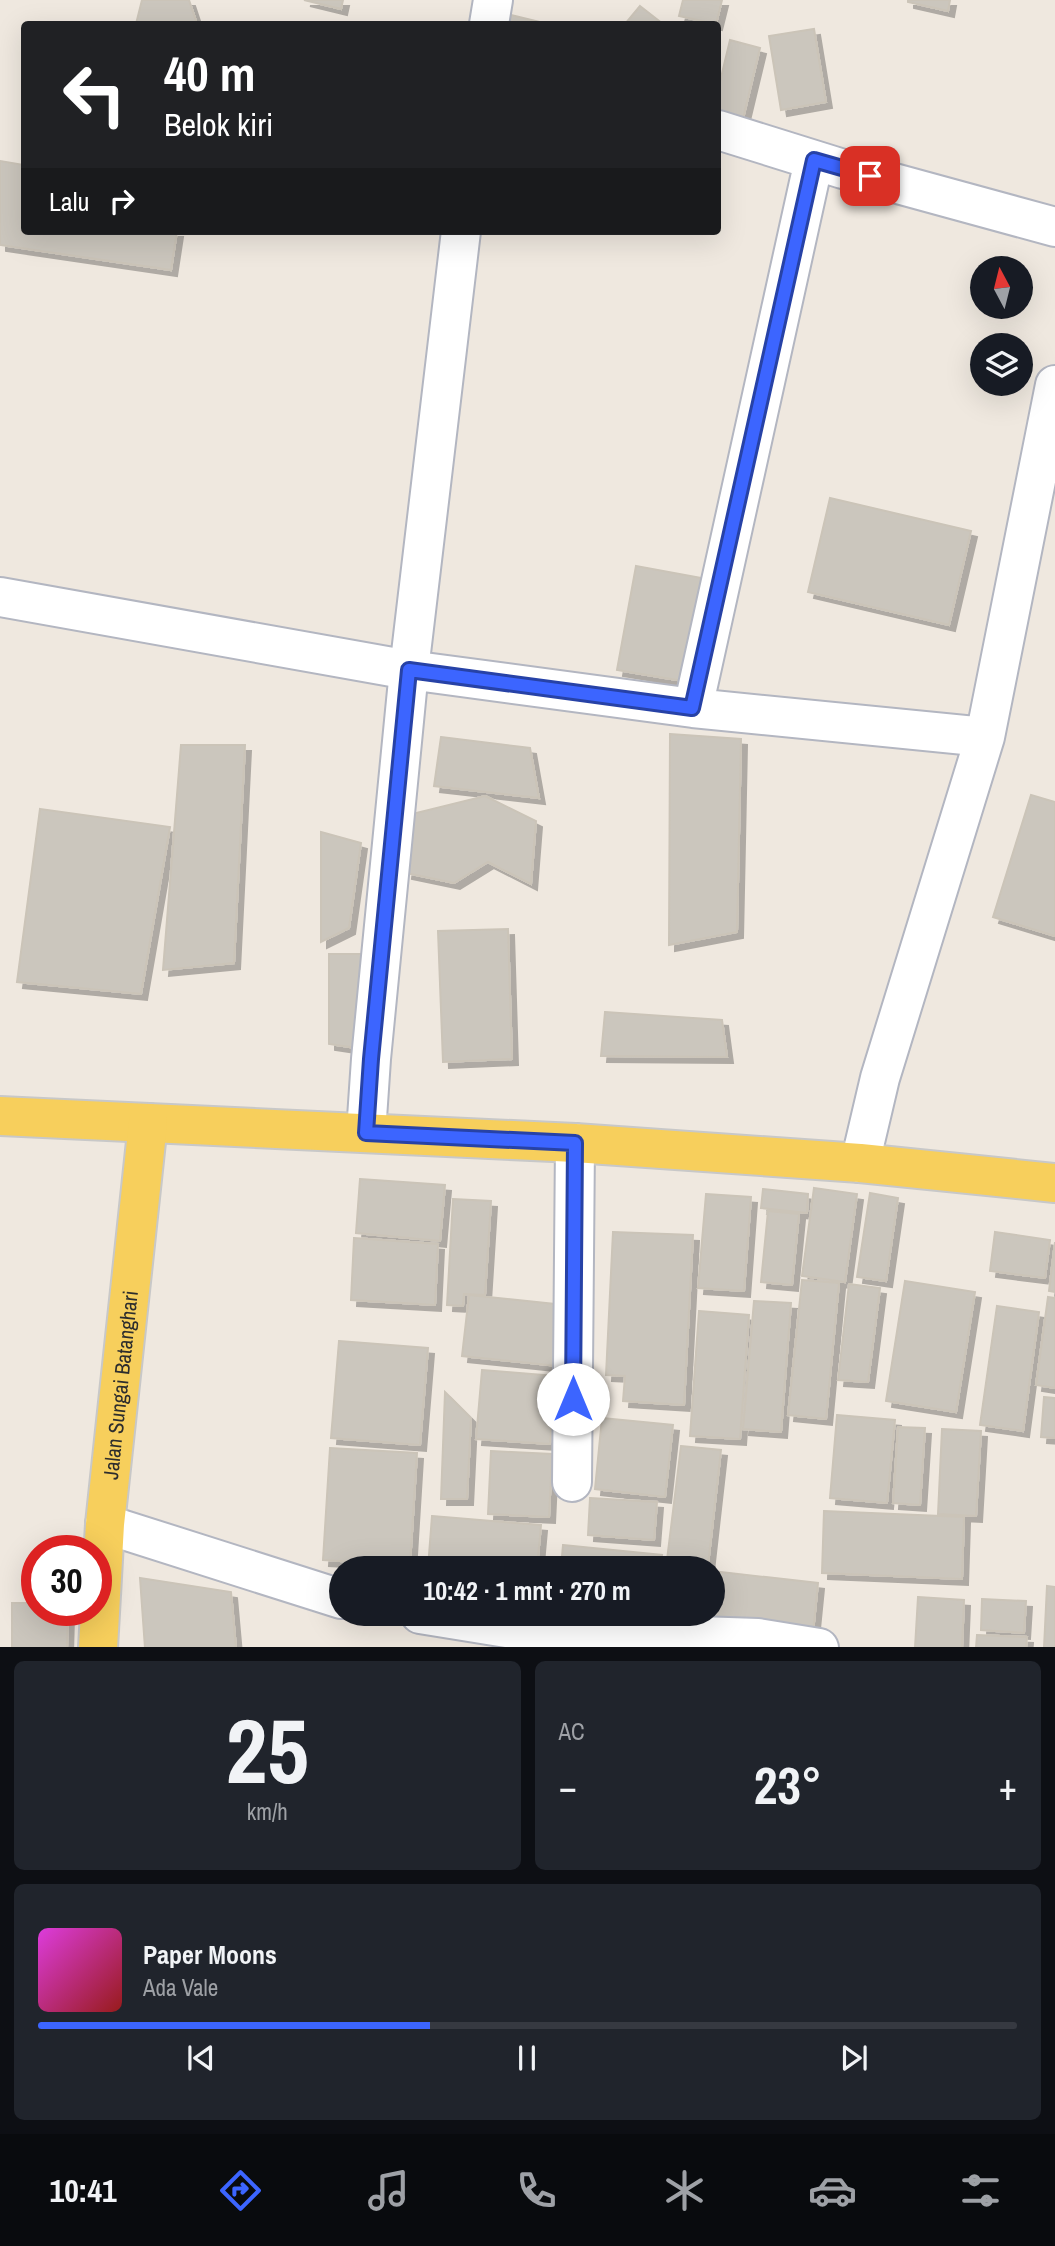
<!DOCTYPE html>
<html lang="id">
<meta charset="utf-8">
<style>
:root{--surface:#171b24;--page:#20242c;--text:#f1f3f6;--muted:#9ea1a6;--line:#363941;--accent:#3c65ff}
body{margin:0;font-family:"Archivo Narrow",sans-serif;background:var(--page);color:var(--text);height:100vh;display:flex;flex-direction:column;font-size:26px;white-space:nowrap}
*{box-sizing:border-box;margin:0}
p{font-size:23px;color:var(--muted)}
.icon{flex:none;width:38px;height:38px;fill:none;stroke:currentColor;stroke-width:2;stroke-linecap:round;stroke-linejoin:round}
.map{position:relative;height:1647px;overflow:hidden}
.drawer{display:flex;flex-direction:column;gap:14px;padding:14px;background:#0d0f14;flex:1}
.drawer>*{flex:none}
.top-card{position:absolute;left:21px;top:21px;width:700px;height:214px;border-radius:7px;box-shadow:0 7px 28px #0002;background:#202124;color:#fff;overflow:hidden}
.needle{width:46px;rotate:353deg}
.tools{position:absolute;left:970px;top:256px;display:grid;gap:14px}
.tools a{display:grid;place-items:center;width:63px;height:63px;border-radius:50%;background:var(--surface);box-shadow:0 7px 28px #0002;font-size:35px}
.speed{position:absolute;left:21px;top:1535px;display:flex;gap:14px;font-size:35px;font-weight:700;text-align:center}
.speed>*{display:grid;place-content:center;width:91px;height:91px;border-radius:50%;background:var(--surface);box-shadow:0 7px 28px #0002;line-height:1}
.speed .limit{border:10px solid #d22;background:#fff;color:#111}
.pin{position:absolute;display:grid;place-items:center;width:60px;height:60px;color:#fff;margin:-30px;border-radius:14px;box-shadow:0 4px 10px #0006}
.me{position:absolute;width:77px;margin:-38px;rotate:0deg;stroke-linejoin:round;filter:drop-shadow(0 0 5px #0008)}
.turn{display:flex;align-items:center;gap:24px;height:147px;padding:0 28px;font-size:32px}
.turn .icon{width:91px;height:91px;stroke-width:2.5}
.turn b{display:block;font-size:49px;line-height:60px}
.then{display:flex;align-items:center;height:66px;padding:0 28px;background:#0003;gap:14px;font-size:26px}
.big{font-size:52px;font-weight:700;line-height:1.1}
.drawer .tile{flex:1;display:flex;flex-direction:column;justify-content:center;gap:10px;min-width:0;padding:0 24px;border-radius:10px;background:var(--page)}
.drawer .dial{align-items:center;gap:0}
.dial b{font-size:91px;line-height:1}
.song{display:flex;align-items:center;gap:21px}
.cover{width:84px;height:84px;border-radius:10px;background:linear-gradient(135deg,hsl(300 70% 55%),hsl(0 70% 35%))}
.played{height:7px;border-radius:4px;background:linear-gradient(90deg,var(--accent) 40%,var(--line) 40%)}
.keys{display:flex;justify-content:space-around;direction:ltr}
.heat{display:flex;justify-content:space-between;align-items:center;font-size:38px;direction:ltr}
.drawer .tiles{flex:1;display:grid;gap:14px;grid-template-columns:1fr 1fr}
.tile:last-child{grid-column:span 2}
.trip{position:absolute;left:329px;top:1556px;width:396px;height:70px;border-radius:35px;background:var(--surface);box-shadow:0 7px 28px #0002;font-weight:700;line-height:70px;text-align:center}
.tabs{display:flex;height:112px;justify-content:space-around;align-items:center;background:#090b0e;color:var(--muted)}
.tabs .icon{width:49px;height:49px}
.tabs .selected{color:var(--accent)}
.tabs b{font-size:32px;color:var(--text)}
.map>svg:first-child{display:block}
.building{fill:#cbc6bd;stroke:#cbc4b8;stroke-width:2;filter:url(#shadow)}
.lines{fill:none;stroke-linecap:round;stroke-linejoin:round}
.minor-casing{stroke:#b3b6c1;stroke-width:42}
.major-casing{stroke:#c8c8c8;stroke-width:42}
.minor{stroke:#fff;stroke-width:38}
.major{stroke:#f7cf5c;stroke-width:38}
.route-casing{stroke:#2742a6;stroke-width:18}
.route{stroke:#3c65ff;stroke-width:12}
.labels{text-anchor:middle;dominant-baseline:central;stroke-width:6;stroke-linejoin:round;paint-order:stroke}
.street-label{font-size:21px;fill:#2d2d2d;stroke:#fff}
</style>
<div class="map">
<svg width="1055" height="1648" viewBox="0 0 1055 1648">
<defs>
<filter id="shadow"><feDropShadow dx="6" dy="6" stdDeviation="0" flood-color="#0004"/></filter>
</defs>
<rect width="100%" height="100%" fill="#efe8df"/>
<path class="building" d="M 142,0 L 189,0 L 197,24 L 136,24 Z
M 304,0 L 343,0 L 341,9 Z
M 683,0 L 722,0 L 716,24 L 679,16 Z
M 908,0 L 950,0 L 948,11 L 908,2 Z
M 640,6 L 663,24 L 625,24 Z
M 511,15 L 548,24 L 509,24 Z
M 814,29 L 826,102 L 781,110 L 769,36 Z
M 730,40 L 760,48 L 741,127 L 718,121 L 718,90 Z
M 0,161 L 24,165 L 24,231 L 177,231 L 171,270 L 0,245 Z
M 830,498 L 971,531 L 949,625 L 808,592 Z
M 636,566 L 707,579 L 689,682 L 617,670 Z
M 670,734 L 741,739 L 737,932 L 669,945 Z
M 441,737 L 530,748 L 539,798 L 434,786 Z
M 181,745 L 245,745 L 234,963 L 163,970 Z
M 1031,795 L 1055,802 L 1055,936 L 993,917 Z
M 485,796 L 536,821 L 531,884 L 488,862 L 454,883 L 406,873 L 412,814 Z
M 40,809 L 170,827 L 141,994 L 17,982 Z
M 321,832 L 361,843 L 349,928 L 321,942 Z
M 508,929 L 512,1059 L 443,1062 L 438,931 Z
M 329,954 L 361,954 L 363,1049 L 329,1044 Z
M 605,1012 L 722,1020 L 727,1057 L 601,1056 Z
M 360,1179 L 445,1185 L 440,1241 L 356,1233 Z
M 814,1188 L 857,1194 L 845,1282 L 802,1276 Z
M 763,1189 L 808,1194 L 807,1213 L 761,1208 Z
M 870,1193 L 898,1198 L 886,1281 L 857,1277 Z
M 706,1194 L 751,1197 L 744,1291 L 698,1288 Z
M 453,1199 L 491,1201 L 485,1295 L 464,1294 L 463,1306 L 447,1305 Z
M 768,1211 L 799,1214 L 792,1285 L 761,1282 Z
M 613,1232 L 693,1235 L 684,1405 L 623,1401 L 625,1376 L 606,1375 Z
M 995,1232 L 1050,1240 L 1045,1278 L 990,1271 Z
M 354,1238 L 438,1244 L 435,1305 L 351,1300 Z
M 1055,1242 L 1055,1292 L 1049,1291 Z
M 802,1280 L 839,1283 L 826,1419 L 788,1415 Z
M 905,1281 L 975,1292 L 956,1412 L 886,1401 Z
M 849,1284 L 880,1288 L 868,1382 L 838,1380 Z
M 469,1295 L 564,1305 L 557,1366 L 462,1356 Z
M 1048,1297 L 1055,1298 L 1055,1388 L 1036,1385 Z
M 754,1301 L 791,1303 L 781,1432 L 743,1429 Z
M 997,1306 L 1039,1312 L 1023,1431 L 980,1425 Z
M 699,1311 L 749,1315 L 740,1439 L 690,1436 Z
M 339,1341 L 428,1348 L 420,1445 L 331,1438 Z
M 482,1370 L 555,1376 L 550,1444 L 476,1439 Z
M 445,1392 L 471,1418 L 467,1499 L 441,1499 Z
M 1044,1397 L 1055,1398 L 1055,1438 L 1041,1437 Z
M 837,1415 L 895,1420 L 887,1503 L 830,1498 Z
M 602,1418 L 673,1425 L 665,1497 L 595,1489 Z
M 898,1427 L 925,1428 L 920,1505 L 893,1503 Z
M 942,1429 L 981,1431 L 976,1516 L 938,1514 Z
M 681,1446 L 721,1450 L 708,1565 L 667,1560 Z
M 330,1448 L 417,1453 L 410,1565 L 323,1560 Z
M 491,1451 L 552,1454 L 549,1517 L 488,1514 Z
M 590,1498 L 657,1502 L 654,1540 L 588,1535 Z
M 824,1511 L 964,1517 L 962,1579 L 822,1573 Z
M 432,1516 L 541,1525 L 537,1568 L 428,1568 Z
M 563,1545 L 662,1555 L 660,1568 L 561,1568 Z
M 712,1571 L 818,1583 L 813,1633 L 705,1621 L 706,1614 L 712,1614 Z
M 140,1578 L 231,1592 L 236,1648 L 145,1648 Z
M 1047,1586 L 1055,1587 L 1055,1648 L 1044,1648 Z
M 918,1597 L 964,1600 L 962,1648 L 915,1648 Z
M 982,1599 L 1026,1601 L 1024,1633 L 981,1630 Z
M 12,1603 L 37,1603 L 37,1610 L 68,1610 L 67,1648 L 12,1648 Z
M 977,1635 L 1027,1637 L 1026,1648 L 976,1648 Z"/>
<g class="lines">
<defs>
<path id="minor" d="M 489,24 L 493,0
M 718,130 L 843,169 L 1055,227
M 0,597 L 409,670 L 693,708 L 985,737 L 1055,385
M 693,708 L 814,160
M 366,1133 L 371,1059 L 409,670 L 461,231
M 860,1163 L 880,1078 L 985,737
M 572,1482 L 575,1143
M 105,1524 L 341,1599
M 420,1614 L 519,1630 L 758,1638 L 819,1648"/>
<g id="major">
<path d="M 0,1116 L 575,1143 L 860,1163 L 1055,1183"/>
<path id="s1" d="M 98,1648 L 105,1524 L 148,1123"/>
</g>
</defs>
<use href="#minor" class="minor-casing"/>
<use href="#major" class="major-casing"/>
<use href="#minor" class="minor"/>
<use href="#major" class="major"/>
</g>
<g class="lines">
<defs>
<path id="route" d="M 573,1399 L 575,1143 L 366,1133 L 371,1059 L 409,670 L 692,708 L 814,160 L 870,176"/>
</defs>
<use href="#route" class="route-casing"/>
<use href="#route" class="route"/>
</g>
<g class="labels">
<g class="street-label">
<text stroke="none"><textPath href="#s1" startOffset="264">Jalan Sungai Batanghari</textPath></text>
</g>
</g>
</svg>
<div class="tools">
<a><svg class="needle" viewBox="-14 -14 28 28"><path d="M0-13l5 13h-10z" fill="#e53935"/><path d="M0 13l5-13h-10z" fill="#9ea1a6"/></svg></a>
<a><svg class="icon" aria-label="layers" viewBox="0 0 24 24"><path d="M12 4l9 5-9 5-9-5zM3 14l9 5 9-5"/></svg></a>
</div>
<div class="speed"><div class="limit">30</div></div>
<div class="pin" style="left:870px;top:176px;background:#d93025"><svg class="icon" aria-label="arrive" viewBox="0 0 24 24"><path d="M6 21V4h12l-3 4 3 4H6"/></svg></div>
<svg class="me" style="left:573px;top:1399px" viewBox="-20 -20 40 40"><circle r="19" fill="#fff"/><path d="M0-13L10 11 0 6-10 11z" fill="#3c65ff"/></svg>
<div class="trip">10:42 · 1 mnt · 270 m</div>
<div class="top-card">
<div class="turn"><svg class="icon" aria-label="left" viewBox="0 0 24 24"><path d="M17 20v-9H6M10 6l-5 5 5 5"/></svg><div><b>40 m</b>Belok kiri</div></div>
<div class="then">Lalu<svg class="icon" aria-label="right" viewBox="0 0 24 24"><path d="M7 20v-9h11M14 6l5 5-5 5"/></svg></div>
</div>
</div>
<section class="drawer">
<div class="tiles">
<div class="tile dial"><b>25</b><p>km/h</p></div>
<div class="tile"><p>AC</p>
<div class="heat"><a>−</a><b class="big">23°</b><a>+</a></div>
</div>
<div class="tile">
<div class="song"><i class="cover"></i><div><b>Paper Moons</b><p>Ada Vale</p></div></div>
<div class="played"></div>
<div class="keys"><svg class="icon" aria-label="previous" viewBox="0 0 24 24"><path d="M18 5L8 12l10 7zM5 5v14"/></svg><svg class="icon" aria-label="pause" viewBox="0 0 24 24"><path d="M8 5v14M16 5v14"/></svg><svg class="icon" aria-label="next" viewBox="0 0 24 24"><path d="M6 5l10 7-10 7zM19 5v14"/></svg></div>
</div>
</div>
</section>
<nav class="tabs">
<b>10:41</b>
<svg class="icon selected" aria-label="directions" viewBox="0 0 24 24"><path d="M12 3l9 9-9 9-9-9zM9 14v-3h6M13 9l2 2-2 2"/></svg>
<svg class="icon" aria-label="music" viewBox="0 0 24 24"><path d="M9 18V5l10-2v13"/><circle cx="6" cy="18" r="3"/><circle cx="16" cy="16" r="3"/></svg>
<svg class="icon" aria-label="phone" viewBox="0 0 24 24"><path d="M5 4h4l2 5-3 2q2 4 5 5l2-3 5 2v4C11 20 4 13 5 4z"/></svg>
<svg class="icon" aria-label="climate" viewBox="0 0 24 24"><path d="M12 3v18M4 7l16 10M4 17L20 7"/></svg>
<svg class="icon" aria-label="car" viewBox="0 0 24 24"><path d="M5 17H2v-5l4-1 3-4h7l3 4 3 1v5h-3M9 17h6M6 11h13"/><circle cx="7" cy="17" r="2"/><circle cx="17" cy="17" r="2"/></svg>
<svg class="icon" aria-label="filters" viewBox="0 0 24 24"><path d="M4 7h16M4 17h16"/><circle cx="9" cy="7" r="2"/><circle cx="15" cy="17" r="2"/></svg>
</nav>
